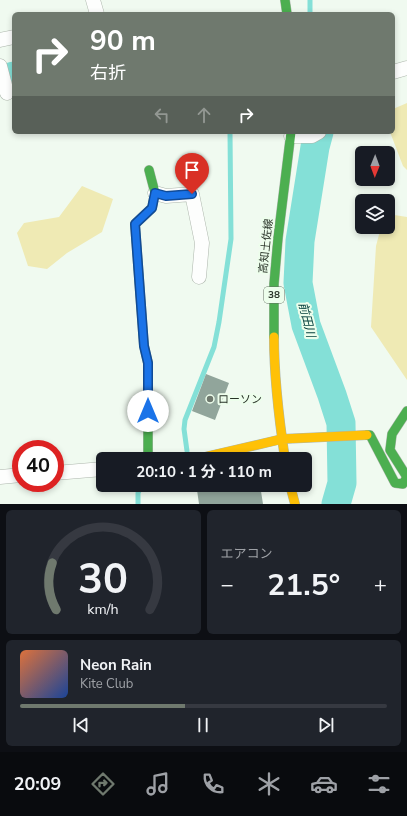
<!DOCTYPE html>
<html lang="ja">
<meta charset="utf-8">
<style>
:root{--surface:#171b24;--page:#20242c;--text:#f1f3f6;--muted:#9ea1a6;--line:#363941;--accent:#6f796e}
body{margin:0;font-family:"Nunito Sans","Noto Sans JP",sans-serif;background:var(--page);color:var(--text);height:100vh;display:flex;flex-direction:column;font-size:15px;white-space:nowrap}
*{box-sizing:border-box;margin:0}
p{font-size:13px;color:var(--muted)}
.icon{flex:none;width:22px;height:22px;fill:none;stroke:currentColor;stroke-width:2;stroke-linecap:round;stroke-linejoin:round}
.map{position:relative;height:504px;overflow:hidden}
.side{display:flex;flex-direction:column;gap:6px;padding:6px;background:#0d0f14;flex:1}
.side>*{flex:none}
.banner{position:absolute;left:12px;top:12px;width:383px;height:122px;border-radius:6px;box-shadow:0 2px 6px #0003;background:#6f796e;color:#fff;overflow:hidden}
.needle{width:26px;rotate:181deg}
.controls{position:absolute;left:355px;top:146px;display:grid;gap:8px}
.controls a{display:grid;place-items:center;width:40px;height:40px;border-radius:6px;background:var(--surface);box-shadow:0 2px 6px #0003;font-size:20px}
.speed{position:absolute;left:12px;top:440px;display:flex;gap:8px;font-size:20px;font-weight:700;text-align:center}
.speed>*{display:grid;place-content:center;width:52px;height:52px;border-radius:50%;background:var(--surface);box-shadow:0 2px 6px #0003;line-height:1}
.speed .limit{border:6px solid #d22;background:#fff;color:#111}
.pin{position:absolute;display:grid;place-items:center;width:34px;height:34px;color:#fff;margin:-41px -17px;border-radius:50% 50% 50% 0;rotate:-45deg;box-shadow:0 0 4px #0007}
.pin .icon{rotate:45deg}
.me{position:absolute;width:44px;margin:-22px;rotate:0deg;stroke-linejoin:round;filter:drop-shadow(0 0 3px #0008)}
.turn{display:flex;align-items:center;gap:14px;height:84px;padding:0 12px;font-size:18px}
.turn .icon{width:52px;height:52px;stroke-width:2.5}
.turn b{display:block;font-size:28px;line-height:34px}
.lanes{display:flex;align-items:center;height:38px;padding:0 12px;background:#0003;justify-content:center;gap:20px;direction:ltr}
.lanes .off{opacity:.35}
.big{font-size:30px;font-weight:700;line-height:1.1}
.side .widget{flex:1;display:flex;flex-direction:column;justify-content:center;gap:6px;min-width:0;padding:0 14px;border-radius:6px;background:var(--page)}
.side .dial{align-items:center;gap:0}
.dial svg{height:104px;overflow:visible;fill:none;stroke:var(--line);stroke-width:7;stroke-linecap:round;text-anchor:middle}
.dial text{fill:var(--text);stroke:none}
.song{display:flex;align-items:center;gap:12px}
.cover{width:48px;height:48px;border-radius:6px;background:linear-gradient(135deg,hsl(20 70% 55%),hsl(220 70% 35%))}
.played{height:4px;border-radius:2px;background:linear-gradient(90deg,var(--accent) 45%,var(--line) 45%)}
.keys{display:flex;justify-content:space-around;direction:ltr}
.heat{display:flex;justify-content:space-between;align-items:center;font-size:22px;direction:ltr}
.side .tiles{flex:1;display:grid;gap:6px;grid-template-columns:1fr 1fr}
.widget:last-child{grid-column:span 2}
.trip{position:absolute;left:96px;top:452px;width:216px;height:40px;border-radius:6px;background:var(--surface);box-shadow:0 2px 6px #0003;font-weight:700;line-height:40px;text-align:center}
.tab-bar{display:flex;height:64px;justify-content:space-around;align-items:center;background:#090b0e;color:var(--muted)}
.tab-bar .icon{width:28px;height:28px}
.tab-bar .selected{color:var(--accent)}
.tab-bar b{font-size:18px;color:var(--text)}
.map>svg:first-child{display:block}
.green{fill:#efeab4}
.lines{fill:none;stroke-linecap:round;stroke-linejoin:round}
.stream{stroke:#84e0d7;stroke-width:5}
.river{stroke:#84e0d7;stroke-width:29}
.building{fill:#91a59b}
.street-casing{stroke:#adb6ac;stroke-width:15}
.fast-casing{stroke:#adb6ac;stroke-width:10}
.slow-casing{stroke:#adb6ac;stroke-width:10}
.street{stroke:#fdfefd;stroke-width:14}
.fast{stroke:#4caf50;stroke-width:9}
.slow{stroke:#ffc107;stroke-width:9}
.route-casing{stroke:#114b97;stroke-width:10}
.route{stroke:#1a73e8;stroke-width:7}
.poi-dot{fill:#6f796e;stroke:#edfeec;stroke-width:1.5}
.labels{text-anchor:middle;dominant-baseline:central;stroke-width:4;stroke-linejoin:round;paint-order:stroke}
.shield{fill:#edfeec;stroke:#647063;stroke-width:1}
.shield-label{font-size:10px;font-weight:bold;fill:#293328}
.street-label{font-size:11px;fill:#293328;stroke:#edfeec}
.poi-label{font-size:11px;fill:#293328;stroke:#edfeec;text-anchor:start}
.water-label{font-size:12px;font-style:italic;fill:#003d3a;stroke:#edfeec}
</style>
<div class="map">
<svg width="407" height="504" viewBox="0 0 407 504">
<rect width="100%" height="100%" fill="#f0faf0"/>
<path class="green" d="M 407,103 L 407,170 L 403,166 L 390,132 L 393,132 L 393,109 Z
M 82,186 L 113,199 L 102,232 L 67,253 L 47,269 L 28,266 L 17,233 L 24,223 L 59,217 Z
M 388,214 L 407,217 L 407,380 L 371,327 L 376,246 L 381,227 L 388,227 Z"/>
<g class="lines">
<path class="stream" d="M 310,0 L 310,14
M 187,451 L 184,429 L 185,420 L 214,347 L 219,322 L 231,239 L 230,132
M 138,504 L 138,493 L 142,485"/>
<path class="river" d="M 0,80 L 14,76
M 319,132 L 315,147 L 300,241 L 298,283 L 306,325 L 332,395 L 341,423 L 342,483 L 336,504"/>
</g>
<path class="building" d="M 206,374 L 229,383 L 215,420 L 192,411 Z
M 229,485 L 260,485 L 263,504 L 199,504 L 197,490 Z"/>
<g class="lines">
<defs>
<path id="street" d="M 93,0 L 97,14
M 0,40 L 14,37
M 0,66 L 7,93
M 393,72 L 407,68
M 291,136 L 312,136 L 319,132
M 155,193 L 166,196 L 192,194 L 202,243 L 199,277
M 55,473 L 103,469
M 0,477 L 21,475"/>
<path id="fast" d="M 285,0 L 287,14
M 274,337 L 274,284 L 278,238 L 291,132
M 367,435 L 370,435 L 395,483 L 403,484 L 407,477 L 390,450 L 392,434 L 407,411
M 148,459 L 148,363 L 144,346 L 135,224 L 152,208 L 155,193 L 149,170"/>
<path id="slow" d="M 274,337 C 274,378 279,419 285,459
M 196,459 L 282,439 L 367,435
M 290,485 L 295,504"/>
</defs>
<use href="#street" class="street-casing"/>
<use href="#fast" class="fast-casing"/>
<use href="#slow" class="slow-casing"/>
<use href="#street" class="street"/>
<use href="#fast" class="fast"/>
<use href="#slow" class="slow"/>
</g>
<g class="lines">
<defs>
<path id="route" d="M 148,411 L 148,363 L 144,346 L 135,224 L 152,208 L 155,193 L 166,196 L 192,194"/>
</defs>
<use href="#route" class="route-casing"/>
<use href="#route" class="route"/>
</g>
<circle class="poi-dot" cx="210" cy="399" r="4"/>
<g class="labels">
<rect class="shield" x="264" y="287" width="20" height="16" rx="3"/>
<g class="shield-label">
<text x="274" y="295">38</text>
</g>
<g class="street-label">
<text transform="translate(266 246) rotate(-84)">高知土佐線</text>
</g>
<g class="poi-label">
<text x="218" y="399">ローソン</text>
</g>
<g class="water-label">
<text transform="translate(307 320) rotate(76)">前田川</text>
</g>
</g>
</svg>
<div class="controls">
<a><svg class="needle" viewBox="-14 -14 28 28"><path d="M0-13l5 13h-10z" fill="#e53935"/><path d="M0 13l5-13h-10z" fill="#9ea1a6"/></svg></a>
<a><svg class="icon" aria-label="layers" viewBox="0 0 24 24"><path d="M12 4l9 5-9 5-9-5zM3 14l9 5 9-5"/></svg></a>
</div>
<div class="speed"><div class="limit">40</div></div>
<div class="pin" style="left:192px;top:194px;background:#d93025"><svg class="icon" aria-label="arrive" viewBox="0 0 24 24"><path d="M6 21V4h12l-3 4 3 4H6"/></svg></div>
<svg class="me" style="left:148px;top:411px" viewBox="-20 -20 40 40"><circle r="19" fill="#fff"/><path d="M0-13L10 11 0 6-10 11z" fill="#1a73e8"/></svg>
<div class="trip">20:10 · 1 分 · 110 m</div>
<div class="banner">
<div class="turn"><svg class="icon" aria-label="right" viewBox="0 0 24 24"><path d="M7 20v-9h11M14 6l5 5-5 5"/></svg><div><b>90 m</b>右折</div></div>
<div class="lanes"><svg class="icon off" aria-label="left" viewBox="0 0 24 24"><path d="M17 20v-9H6M10 6l-5 5 5 5"/></svg><svg class="icon off" aria-label="ahead" viewBox="0 0 24 24"><path d="M12 20V5M6 11l6-6 6 6"/></svg><svg class="icon" aria-label="right" viewBox="0 0 24 24"><path d="M7 20v-9h11M14 6l5 5-5 5"/></svg></div>
</div>
</div>
<section class="side">
<div class="tiles">
<div class="widget dial"><svg viewBox="0 0 100 80">
<path d="M14 69A42 42 0 1 1 86 69"/>
<path d="M14 69A42 42 0 0 1 11 33" stroke="#6f796e"/>
<text x="50" y="56" font-size="32" font-weight="700">30</text>
<text x="50" y="72" font-size="11">km/h</text>
</svg></div>
<div class="widget"><p>エアコン</p>
<div class="heat"><a>−</a><b class="big">21.5°</b><a>+</a></div>
</div>
<div class="widget">
<div class="song"><i class="cover"></i><div><b>Neon Rain</b><p>Kite Club</p></div></div>
<div class="played"></div>
<div class="keys"><svg class="icon" aria-label="previous" viewBox="0 0 24 24"><path d="M18 5L8 12l10 7zM5 5v14"/></svg><svg class="icon" aria-label="pause" viewBox="0 0 24 24"><path d="M8 5v14M16 5v14"/></svg><svg class="icon" aria-label="next" viewBox="0 0 24 24"><path d="M6 5l10 7-10 7zM19 5v14"/></svg></div>
</div>
</div>
</section>
<nav class="tab-bar">
<b>20:09</b>
<svg class="icon selected" aria-label="directions" viewBox="0 0 24 24"><path d="M12 3l9 9-9 9-9-9zM9 14v-3h6M13 9l2 2-2 2"/></svg>
<svg class="icon" aria-label="music" viewBox="0 0 24 24"><path d="M9 18V5l10-2v13"/><circle cx="6" cy="18" r="3"/><circle cx="16" cy="16" r="3"/></svg>
<svg class="icon" aria-label="phone" viewBox="0 0 24 24"><path d="M5 4h4l2 5-3 2q2 4 5 5l2-3 5 2v4C11 20 4 13 5 4z"/></svg>
<svg class="icon" aria-label="climate" viewBox="0 0 24 24"><path d="M12 3v18M4 7l16 10M4 17L20 7"/></svg>
<svg class="icon" aria-label="car" viewBox="0 0 24 24"><path d="M5 17H2v-5l4-1 3-4h7l3 4 3 1v5h-3M9 17h6M6 11h13"/><circle cx="7" cy="17" r="2"/><circle cx="17" cy="17" r="2"/></svg>
<svg class="icon" aria-label="filters" viewBox="0 0 24 24"><path d="M4 7h16M4 17h16"/><circle cx="9" cy="7" r="2"/><circle cx="15" cy="17" r="2"/></svg>
</nav>
